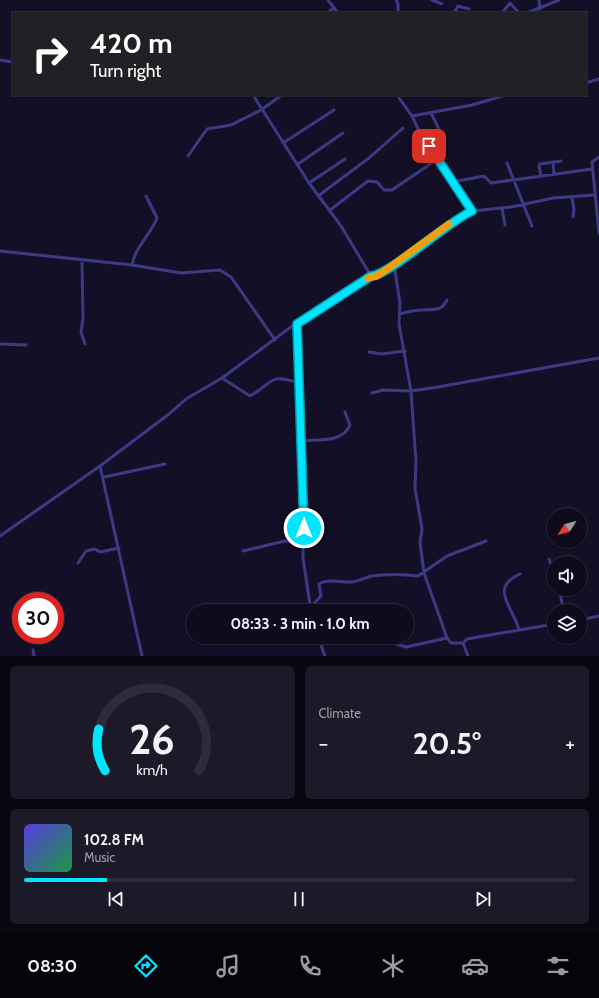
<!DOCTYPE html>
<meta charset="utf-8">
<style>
:root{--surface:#0e0b1c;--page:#1c1929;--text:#f1f3f6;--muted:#9b9ba3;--line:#2e2b3b;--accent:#00e5ff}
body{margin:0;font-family:Cabin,sans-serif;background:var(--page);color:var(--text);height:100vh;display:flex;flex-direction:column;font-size:15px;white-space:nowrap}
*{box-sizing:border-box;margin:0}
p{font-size:13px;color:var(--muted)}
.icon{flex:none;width:22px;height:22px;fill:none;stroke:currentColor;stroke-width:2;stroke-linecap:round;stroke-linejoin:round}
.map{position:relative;height:656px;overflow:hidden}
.panel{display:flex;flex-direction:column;gap:10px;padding:10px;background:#08060f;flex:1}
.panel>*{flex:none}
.hud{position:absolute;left:12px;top:12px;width:575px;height:84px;border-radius:0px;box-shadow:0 1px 3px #0004,0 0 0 1px var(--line);background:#202124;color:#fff;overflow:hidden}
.needle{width:26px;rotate:233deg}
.fabs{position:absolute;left:547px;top:508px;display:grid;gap:8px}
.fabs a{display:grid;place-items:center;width:40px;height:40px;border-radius:50%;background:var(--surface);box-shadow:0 1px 3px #0004,0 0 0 1px var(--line);font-size:20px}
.speed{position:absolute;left:12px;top:592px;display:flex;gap:8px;font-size:20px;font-weight:700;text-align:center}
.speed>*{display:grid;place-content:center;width:52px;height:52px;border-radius:50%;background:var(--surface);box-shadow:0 1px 3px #0004,0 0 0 1px var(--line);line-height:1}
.speed .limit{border:6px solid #d22;background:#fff;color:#111}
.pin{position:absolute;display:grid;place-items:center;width:34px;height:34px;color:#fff;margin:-17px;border-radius:8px;box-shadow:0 2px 6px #0006}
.me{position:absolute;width:44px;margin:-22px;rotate:0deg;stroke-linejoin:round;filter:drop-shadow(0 0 3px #0008)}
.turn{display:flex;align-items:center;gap:14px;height:84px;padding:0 12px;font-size:18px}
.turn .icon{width:52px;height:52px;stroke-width:2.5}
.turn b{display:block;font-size:28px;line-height:34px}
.big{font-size:30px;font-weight:700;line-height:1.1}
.panel .tile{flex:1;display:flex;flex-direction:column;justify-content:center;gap:6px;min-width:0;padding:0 14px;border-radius:6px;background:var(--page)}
.panel .dial{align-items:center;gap:0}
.dial svg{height:104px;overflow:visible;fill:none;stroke:var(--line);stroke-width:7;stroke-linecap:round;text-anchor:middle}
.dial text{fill:var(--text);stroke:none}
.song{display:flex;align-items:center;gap:12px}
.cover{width:48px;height:48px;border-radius:6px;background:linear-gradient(135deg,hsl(250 70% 55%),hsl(140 70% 35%))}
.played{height:4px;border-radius:2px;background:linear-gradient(90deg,var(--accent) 15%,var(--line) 15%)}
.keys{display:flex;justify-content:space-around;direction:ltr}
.heat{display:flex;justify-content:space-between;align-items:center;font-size:22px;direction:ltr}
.panel .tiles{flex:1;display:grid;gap:10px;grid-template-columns:1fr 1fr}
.tile:last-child{grid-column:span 2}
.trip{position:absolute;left:186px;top:604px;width:228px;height:40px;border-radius:20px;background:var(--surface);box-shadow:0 1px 3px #0004,0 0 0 1px var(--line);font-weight:700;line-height:40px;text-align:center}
.menu{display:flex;height:64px;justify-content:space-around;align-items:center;background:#06040b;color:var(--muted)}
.menu .icon{width:28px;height:28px}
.menu .active{color:var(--accent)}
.menu b{font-size:18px;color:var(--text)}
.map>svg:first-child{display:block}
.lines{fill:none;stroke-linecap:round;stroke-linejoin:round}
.minor{stroke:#3d3a85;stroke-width:3}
.route-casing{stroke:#0095a6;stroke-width:10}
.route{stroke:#00e5ff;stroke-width:7}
.slow{stroke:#f59e0b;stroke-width:7}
</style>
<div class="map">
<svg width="599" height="656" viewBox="0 0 599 656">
<rect width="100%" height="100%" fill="#130f26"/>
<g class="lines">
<path class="minor" d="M 328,0 L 338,13
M 396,0 L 398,4 L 398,13
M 432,0 L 442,4
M 539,0 L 540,9
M 328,13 L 334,7
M 454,13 L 458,6 L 469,9
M 502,13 L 510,3 L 519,13
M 527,13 L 559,0
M 0,60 L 13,62
M 586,83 L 599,79
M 253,95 L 309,183 L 341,226 L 371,276
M 397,95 L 412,116 L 421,135 L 473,211
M 412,116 L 472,105 L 506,95
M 283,143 L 334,110
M 188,156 L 207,129 L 231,125 L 261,110 L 282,95
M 599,157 L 592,162 L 599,233
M 553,162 L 554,174
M 507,163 L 532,226
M 298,164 L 343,133
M 541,176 L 539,166 L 540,164 L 561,161
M 453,182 L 484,176 L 491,183 L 592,169
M 309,183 L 345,159
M 318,196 L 369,158 L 403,128
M 572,198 L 574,209 L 573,217
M 502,208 L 505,225
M 330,210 L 368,181 L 377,182 L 384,190 L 392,190 L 442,156 C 446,139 438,127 431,113
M 0,251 L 132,265 L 181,273 L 220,270 L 231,277 L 275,340
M 82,260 L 83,319 L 81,332 L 85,344
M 132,265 C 136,245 150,236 157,218 L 146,196
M 390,267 L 395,271 L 400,303 L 399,324 L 411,391 L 416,462 L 415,488 L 422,529 L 420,542 L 424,573 L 447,638 L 451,643 L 463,643 L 468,656
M 400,314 C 407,312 415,310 422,310 C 434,309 441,312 447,300
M 297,324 L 304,496 L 303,558 L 311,611
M 0,344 L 26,345
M 369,352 L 382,354 L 405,351
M 222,378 L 250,396 C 275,382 267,373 299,383
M 372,393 L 383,390 L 411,391 L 438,387 L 599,358
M 302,441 C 318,439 343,443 350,425 L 345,412
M 100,466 L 142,656
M 104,477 L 165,464
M 0,536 L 100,466 L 169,414 L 186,399 L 222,378 L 299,321 L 371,276 C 386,275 449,225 466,214 L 473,211 L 511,207 L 553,198 L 594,195
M 243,551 L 285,541 L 304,544
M 549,559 L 554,573
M 78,563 L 86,551 L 95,549 L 100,552 L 119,548
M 559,589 L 564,611
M 310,608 L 321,596 L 319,584 C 329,578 341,583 353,582 C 359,581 365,578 371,576 C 386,574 403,574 418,576 L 447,556 L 486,541
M 580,620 L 599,616
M 519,630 C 514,608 488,588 520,574
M 318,637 L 325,656
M 390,642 L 406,647 L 447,638
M 463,643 L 467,639 L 554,624
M 33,650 L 34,656"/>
</g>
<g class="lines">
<defs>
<path id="route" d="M 304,528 L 297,324 L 371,276 C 390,275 447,222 472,211 L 429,146"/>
</defs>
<use href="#route" class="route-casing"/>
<use href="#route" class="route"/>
<path class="slow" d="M 368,278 L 377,276 L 390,267 L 449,224"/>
</g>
</svg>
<div class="fabs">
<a><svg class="needle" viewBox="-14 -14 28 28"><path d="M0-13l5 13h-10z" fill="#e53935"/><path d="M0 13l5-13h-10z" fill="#9b9ba3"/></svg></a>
<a><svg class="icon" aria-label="sound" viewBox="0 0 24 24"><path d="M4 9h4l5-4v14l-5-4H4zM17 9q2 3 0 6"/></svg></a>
<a><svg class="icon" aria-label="layers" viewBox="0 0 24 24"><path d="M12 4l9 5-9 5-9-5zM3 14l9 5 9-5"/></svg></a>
</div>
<div class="speed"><div class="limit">30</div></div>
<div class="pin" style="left:429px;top:146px;background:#d93025"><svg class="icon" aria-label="arrive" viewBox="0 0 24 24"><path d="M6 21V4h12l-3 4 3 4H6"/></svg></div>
<svg class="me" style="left:304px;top:528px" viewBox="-20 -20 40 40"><circle r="17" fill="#00e5ff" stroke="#fff" stroke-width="3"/><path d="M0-11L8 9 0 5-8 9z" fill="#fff"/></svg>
<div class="trip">08:33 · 3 min · 1.0 km</div>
<div class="hud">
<div class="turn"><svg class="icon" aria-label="right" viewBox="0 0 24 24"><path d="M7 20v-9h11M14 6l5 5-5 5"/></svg><div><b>420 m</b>Turn right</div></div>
</div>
</div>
<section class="panel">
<div class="tiles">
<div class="tile dial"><svg viewBox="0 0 100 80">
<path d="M14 69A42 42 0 1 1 86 69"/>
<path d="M14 69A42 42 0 0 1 9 37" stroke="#00e5ff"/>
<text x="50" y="56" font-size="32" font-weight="700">26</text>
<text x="50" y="72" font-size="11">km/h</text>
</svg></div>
<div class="tile"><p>Climate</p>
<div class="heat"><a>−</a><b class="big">20.5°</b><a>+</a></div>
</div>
<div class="tile">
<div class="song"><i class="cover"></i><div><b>102.8 FM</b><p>Music</p></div></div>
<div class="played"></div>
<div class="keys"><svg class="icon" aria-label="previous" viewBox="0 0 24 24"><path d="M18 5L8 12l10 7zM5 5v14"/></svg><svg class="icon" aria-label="pause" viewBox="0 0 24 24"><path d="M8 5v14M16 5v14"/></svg><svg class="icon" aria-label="next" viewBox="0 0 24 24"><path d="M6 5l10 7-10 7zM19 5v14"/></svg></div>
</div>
</div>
</section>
<nav class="menu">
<b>08:30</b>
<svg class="icon active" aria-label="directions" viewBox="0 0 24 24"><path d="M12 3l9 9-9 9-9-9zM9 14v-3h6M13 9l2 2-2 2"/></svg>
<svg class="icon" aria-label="music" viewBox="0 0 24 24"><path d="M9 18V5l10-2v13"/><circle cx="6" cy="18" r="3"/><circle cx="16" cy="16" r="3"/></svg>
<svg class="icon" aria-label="phone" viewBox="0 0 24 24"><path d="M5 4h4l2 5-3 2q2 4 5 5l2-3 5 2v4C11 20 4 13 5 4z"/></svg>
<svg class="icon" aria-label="climate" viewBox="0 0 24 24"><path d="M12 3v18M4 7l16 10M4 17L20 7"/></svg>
<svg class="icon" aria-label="car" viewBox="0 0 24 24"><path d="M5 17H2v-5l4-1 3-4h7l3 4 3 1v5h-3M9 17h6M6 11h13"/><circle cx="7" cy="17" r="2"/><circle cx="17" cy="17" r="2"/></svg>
<svg class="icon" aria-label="filters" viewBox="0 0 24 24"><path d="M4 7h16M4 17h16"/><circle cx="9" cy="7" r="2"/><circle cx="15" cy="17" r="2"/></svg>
</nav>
